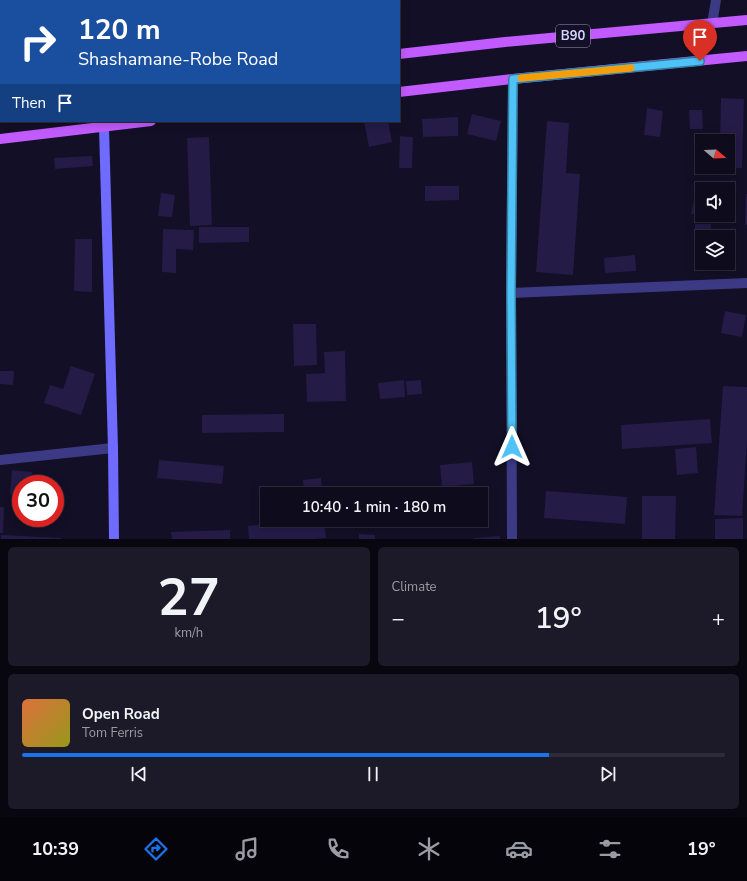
<!DOCTYPE html>
<meta charset="utf-8">
<style>
:root{--surface:#0e0b1c;--page:#1c1929;--text:#f1f3f6;--muted:#9b9ba3;--line:#2e2b3b;--accent:#1a73e8}
body{margin:0;font-family:"Nunito Sans",sans-serif;background:var(--page);color:var(--text);height:100vh;display:flex;flex-direction:column;font-size:15px;white-space:nowrap}
*{box-sizing:border-box;margin:0}
p{font-size:13px;color:var(--muted)}
.icon{flex:none;width:22px;height:22px;fill:none;stroke:currentColor;stroke-width:2;stroke-linecap:round;stroke-linejoin:round}
.map{position:relative;height:539px;overflow:hidden}
.sheet{display:flex;flex-direction:column;gap:8px;padding:8px;background:#08060f;flex:1}
.sheet>*{flex:none}
.top-card{position:absolute;left:0px;top:0px;width:400px;height:122px;box-shadow:0 2px 10px #0003,0 0 0 1px var(--line);background:#1a4fa0;color:#fff;overflow:hidden}
.needle{width:26px;rotate:109deg}
.fabs{position:absolute;left:695px;top:134px;display:grid;gap:8px}
.fabs a{display:grid;place-items:center;width:40px;height:40px;border-radius:0px;background:var(--surface);box-shadow:0 2px 10px #0003,0 0 0 1px var(--line);font-size:20px}
.speed{position:absolute;left:12px;top:475px;display:flex;gap:8px;font-size:20px;font-weight:700;text-align:center}
.speed>*{display:grid;place-content:center;width:52px;height:52px;border-radius:50%;background:var(--surface);box-shadow:0 2px 10px #0003,0 0 0 1px var(--line);line-height:1}
.speed .limit{border:6px solid #d22;background:#fff;color:#111}
.pin{position:absolute;display:grid;place-items:center;width:34px;height:34px;color:#fff;margin:-41px -17px;border-radius:50% 50% 50% 0;rotate:-45deg;box-shadow:0 0 4px #0007}
.pin .icon{rotate:45deg}
.me{position:absolute;width:44px;margin:-22px;rotate:0deg;stroke-linejoin:round;filter:drop-shadow(0 0 3px #0008)}
.turn{display:flex;align-items:center;gap:14px;height:84px;padding:0 12px;font-size:18px}
.turn .icon{width:52px;height:52px;stroke-width:2.5}
.turn b{display:block;font-size:28px;line-height:34px}
.then{display:flex;align-items:center;height:38px;padding:0 12px;background:#0003;gap:8px;font-size:15px}
.big{font-size:30px;font-weight:600;line-height:1.1}
.sheet .tile{flex:1;display:flex;flex-direction:column;justify-content:center;gap:6px;min-width:0;padding:0 14px;border-radius:6px;background:var(--page)}
.sheet .dial{align-items:center;gap:0}
.dial b{font-size:52px;line-height:1}
.song{display:flex;align-items:center;gap:12px}
.cover{width:48px;height:48px;border-radius:6px;background:linear-gradient(135deg,hsl(20 70% 55%),hsl(60 70% 35%))}
.played{height:4px;border-radius:2px;background:linear-gradient(90deg,var(--accent) 75%,var(--line) 75%)}
.keys{display:flex;justify-content:space-around;direction:ltr}
.heat{display:flex;justify-content:space-between;align-items:center;font-size:22px;direction:ltr}
.sheet .tiles{flex:1;display:grid;gap:8px;grid-template-columns:1fr 1fr}
.tile:last-child{grid-column:span 2}
.trip{position:absolute;left:260px;top:487px;width:228px;height:40px;border-radius:0px;background:var(--surface);box-shadow:0 2px 10px #0003,0 0 0 1px var(--line);font-weight:600;line-height:40px;text-align:center}
.tab-bar{display:flex;height:64px;justify-content:space-around;align-items:center;background:#06040b;color:var(--muted)}
.tab-bar .icon{width:28px;height:28px}
.tab-bar .on{color:var(--accent)}
.tab-bar b{font-size:18px;color:var(--text)}
.map>svg:first-child{display:block}
.building{fill:#241b47}
.lines{fill:none;stroke-linecap:round;stroke-linejoin:round}
.street{stroke:#3d3a85;stroke-width:10}
.secondary{stroke:#6f6bff;stroke-width:10}
.primary{stroke:#c25bff;stroke-width:10}
.route-casing{stroke:#337fa1;stroke-width:10}
.route{stroke:#4fc3f7;stroke-width:7}
.slow{stroke:#f59e0b;stroke-width:7}
.labels{text-anchor:middle;dominant-baseline:central;stroke-width:4;stroke-linejoin:round;paint-order:stroke}
.shield{fill:#130f26;stroke:#9e99be;stroke-width:1}
.shield-label{font-size:13px;font-weight:bold;fill:#d9d4ff}
</style>
<div class="map">
<svg width="747" height="539" viewBox="0 0 747 539">
<rect width="100%" height="100%" fill="#130f26"/>
<path class="building" d="M 721,98 L 744,99 L 742,168 L 728,168 L 728,141 L 720,141 Z
M 647,108 L 663,111 L 660,137 L 644,135 Z
M 689,110 L 702,110 L 703,129 L 690,129 Z
M 472,114 L 501,121 L 496,141 L 467,134 Z
M 458,117 L 458,136 L 423,137 L 422,119 Z
M 364,121 L 388,121 L 392,142 L 369,147 Z
M 547,121 L 569,123 L 566,173 L 580,174 L 573,275 L 536,272 Z
M 400,136 L 413,137 L 412,168 L 399,168 Z
M 209,137 L 212,225 L 190,226 L 187,138 Z
M 92,156 L 93,166 L 55,169 L 54,158 Z
M 425,186 L 459,186 L 459,200 L 425,201 Z
M 161,193 L 175,195 L 172,217 L 158,216 Z
M 746,194 L 747,194 L 747,225 L 745,225 Z
M 694,199 L 702,200 L 702,215 L 691,214 Z
M 695,224 L 711,224 L 711,237 L 702,237 L 702,248 L 695,248 Z
M 199,227 L 249,227 L 249,242 L 199,243 Z
M 163,229 L 194,230 L 193,250 L 176,249 L 176,273 L 162,272 Z
M 75,239 L 92,239 L 92,292 L 74,291 Z
M 635,255 L 636,271 L 605,273 L 604,258 Z
M 725,311 L 746,315 L 742,337 L 721,333 Z
M 293,324 L 316,324 L 317,365 L 294,366 Z
M 345,351 L 346,401 L 307,402 L 306,374 L 325,373 L 324,352 Z
M 71,366 L 95,374 L 81,415 L 44,403 L 50,385 L 63,389 Z
M 0,371 L 14,371 L 13,385 L 0,384 Z
M 404,380 L 405,397 L 380,399 L 378,383 Z
M 421,380 L 422,394 L 407,395 L 406,381 Z
M 723,386 L 747,387 L 747,442 L 742,516 L 714,515 Z
M 284,414 L 284,432 L 202,433 L 202,415 Z
M 710,419 L 712,443 L 622,449 L 621,425 Z
M 696,447 L 698,473 L 677,475 L 675,449 Z
M 159,460 L 224,466 L 222,484 L 157,478 Z
M 472,462 L 474,484 L 442,487 L 440,465 Z
M 12,470 L 32,472 L 31,484 L 21,484 L 21,496 L 10,494 Z
M 321,478 L 322,494 L 304,494 L 303,480 Z
M 546,491 L 627,497 L 625,524 L 544,518 Z
M 408,492 L 408,494 L 396,494 L 396,493 Z
M 433,492 L 433,494 L 415,494 L 415,493 Z
M 642,496 L 676,496 L 675,539 L 642,539 Z
M 0,507 L 4,507 L 3,533 L 0,533 Z
M 743,518 L 743,539 L 715,539 L 715,519 Z
M 306,520 L 324,520 L 326,538 L 315,539 L 249,539 L 248,526 L 306,521 Z
M 230,530 L 230,539 L 172,539 L 171,532 Z
M 359,534 L 375,535 L 375,539 L 359,539 Z
M 1,535 L 61,538 L 61,539 L 1,539 Z
M 500,536 L 500,539 L 473,539 L 473,538 Z"/>
<g class="lines">
<path class="street" d="M 712,24 L 716,0
M 511,293 L 747,283
M 0,460 L 113,448
M 512,539 L 511,293 L 513,79"/>
<path class="secondary" d="M 104,127 L 113,448 L 114,539"/>
<path class="primary" d="M 399,54 L 505,42 L 747,20
M 399,92 L 513,79 L 747,56
M 0,101 L 1,101
M 0,139 L 151,121"/>
</g>
<g class="lines">
<defs>
<path id="route" d="M 512,447 L 511,293 L 513,79 L 700,61"/>
</defs>
<use href="#route" class="route-casing"/>
<use href="#route" class="route"/>
<path class="slow" d="M 521,78 L 631,68"/>
</g>
<g class="labels">
<rect class="shield" x="556" y="25" width="34" height="22" rx="3"/>
<g class="shield-label">
<text x="573" y="36">B90</text>
</g>
</g>
</svg>
<div class="fabs">
<a><svg class="needle" viewBox="-14 -14 28 28"><path d="M0-13l5 13h-10z" fill="#e53935"/><path d="M0 13l5-13h-10z" fill="#9b9ba3"/></svg></a>
<a><svg class="icon" aria-label="sound" viewBox="0 0 24 24"><path d="M4 9h4l5-4v14l-5-4H4zM17 9q2 3 0 6"/></svg></a>
<a><svg class="icon" aria-label="layers" viewBox="0 0 24 24"><path d="M12 4l9 5-9 5-9-5zM3 14l9 5 9-5"/></svg></a>
</div>
<div class="speed"><div class="limit">30</div></div>
<div class="pin" style="left:700px;top:61px;background:#d93025"><svg class="icon" aria-label="arrive" viewBox="0 0 24 24"><path d="M6 21V4h12l-3 4 3 4H6"/></svg></div>
<svg class="me" style="left:512px;top:447px" viewBox="-20 -20 40 40"><path d="M0-17L14 15 0 8-14 15z" fill="#4fc3f7" stroke="#fff" stroke-width="4"/></svg>
<div class="trip">10:40 · 1 min · 180 m</div>
<div class="top-card">
<div class="turn"><svg class="icon" aria-label="right" viewBox="0 0 24 24"><path d="M7 20v-9h11M14 6l5 5-5 5"/></svg><div><b>120 m</b>Shashamane-Robe Road</div></div>
<div class="then">Then<svg class="icon" aria-label="arrive" viewBox="0 0 24 24"><path d="M6 21V4h12l-3 4 3 4H6"/></svg></div>
</div>
</div>
<section class="sheet">
<div class="tiles">
<div class="tile dial"><b>27</b><p>km/h</p></div>
<div class="tile"><p>Climate</p>
<div class="heat"><a>−</a><b class="big">19°</b><a>+</a></div>
</div>
<div class="tile">
<div class="song"><i class="cover"></i><div><b>Open Road</b><p>Tom Ferris</p></div></div>
<div class="played"></div>
<div class="keys"><svg class="icon" aria-label="previous" viewBox="0 0 24 24"><path d="M18 5L8 12l10 7zM5 5v14"/></svg><svg class="icon" aria-label="pause" viewBox="0 0 24 24"><path d="M8 5v14M16 5v14"/></svg><svg class="icon" aria-label="next" viewBox="0 0 24 24"><path d="M6 5l10 7-10 7zM19 5v14"/></svg></div>
</div>
</div>
</section>
<nav class="tab-bar">
<b>10:39</b>
<svg class="icon on" aria-label="directions" viewBox="0 0 24 24"><path d="M12 3l9 9-9 9-9-9zM9 14v-3h6M13 9l2 2-2 2"/></svg>
<svg class="icon" aria-label="music" viewBox="0 0 24 24"><path d="M9 18V5l10-2v13"/><circle cx="6" cy="18" r="3"/><circle cx="16" cy="16" r="3"/></svg>
<svg class="icon" aria-label="phone" viewBox="0 0 24 24"><path d="M5 4h4l2 5-3 2q2 4 5 5l2-3 5 2v4C11 20 4 13 5 4z"/></svg>
<svg class="icon" aria-label="climate" viewBox="0 0 24 24"><path d="M12 3v18M4 7l16 10M4 17L20 7"/></svg>
<svg class="icon" aria-label="car" viewBox="0 0 24 24"><path d="M5 17H2v-5l4-1 3-4h7l3 4 3 1v5h-3M9 17h6M6 11h13"/><circle cx="7" cy="17" r="2"/><circle cx="17" cy="17" r="2"/></svg>
<svg class="icon" aria-label="filters" viewBox="0 0 24 24"><path d="M4 7h16M4 17h16"/><circle cx="9" cy="7" r="2"/><circle cx="15" cy="17" r="2"/></svg>
<b>19°</b>
</nav>
